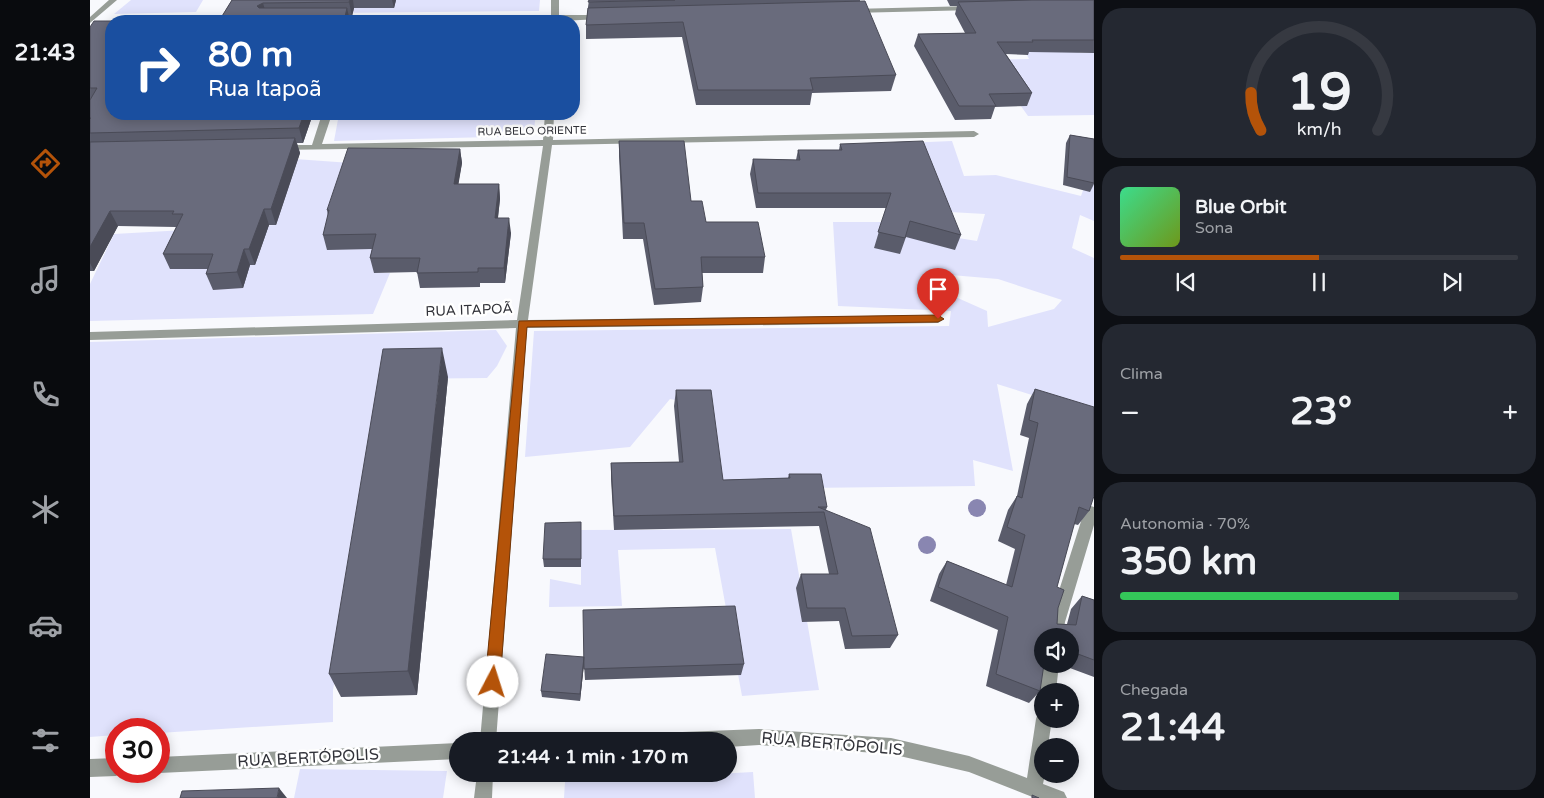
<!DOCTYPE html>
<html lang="pt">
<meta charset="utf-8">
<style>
:root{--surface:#171b24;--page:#242831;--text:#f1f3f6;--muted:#9ea1a6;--line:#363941;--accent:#b45309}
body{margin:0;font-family:"Varela Round",sans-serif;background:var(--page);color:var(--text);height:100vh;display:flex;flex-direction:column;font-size:19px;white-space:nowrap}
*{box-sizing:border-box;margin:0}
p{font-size:16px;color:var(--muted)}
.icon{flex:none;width:28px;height:28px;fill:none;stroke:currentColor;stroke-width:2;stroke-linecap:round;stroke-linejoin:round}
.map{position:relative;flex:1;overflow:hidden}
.drawer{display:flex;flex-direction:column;gap:8px;padding:8px;background:#0d0f14;width:450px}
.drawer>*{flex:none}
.hud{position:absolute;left:15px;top:15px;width:475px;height:105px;border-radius:20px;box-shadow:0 2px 12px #0003;background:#1a4fa0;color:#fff;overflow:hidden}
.controls{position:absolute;left:944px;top:628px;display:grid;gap:10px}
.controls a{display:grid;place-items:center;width:45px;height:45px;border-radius:50%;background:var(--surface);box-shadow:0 2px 12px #0003;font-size:25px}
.speed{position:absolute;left:15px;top:718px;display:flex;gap:10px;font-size:25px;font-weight:700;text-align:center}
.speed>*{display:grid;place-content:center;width:65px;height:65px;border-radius:50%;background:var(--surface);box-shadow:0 2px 12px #0003;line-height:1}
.speed .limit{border:8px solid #d22;background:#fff;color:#111}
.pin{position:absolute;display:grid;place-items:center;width:42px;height:42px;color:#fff;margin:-51px -21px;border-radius:50% 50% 50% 0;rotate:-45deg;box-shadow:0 0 5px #0007}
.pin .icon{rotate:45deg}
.me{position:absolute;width:55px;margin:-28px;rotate:5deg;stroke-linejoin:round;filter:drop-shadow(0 0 4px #0008)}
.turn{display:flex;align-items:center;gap:18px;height:105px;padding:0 20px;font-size:22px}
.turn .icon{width:65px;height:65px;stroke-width:2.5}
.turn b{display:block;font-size:35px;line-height:42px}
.big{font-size:38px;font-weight:700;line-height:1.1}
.drawer .widget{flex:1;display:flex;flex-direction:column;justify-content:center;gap:8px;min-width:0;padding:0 18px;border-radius:20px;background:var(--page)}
.drawer .dial{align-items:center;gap:0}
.dial svg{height:130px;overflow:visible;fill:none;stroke:var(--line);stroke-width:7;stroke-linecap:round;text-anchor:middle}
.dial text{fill:var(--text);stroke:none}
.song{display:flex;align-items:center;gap:15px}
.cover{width:60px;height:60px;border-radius:8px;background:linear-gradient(135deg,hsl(150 70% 55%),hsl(80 70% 35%))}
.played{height:5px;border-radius:2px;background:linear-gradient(90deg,var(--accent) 50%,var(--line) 50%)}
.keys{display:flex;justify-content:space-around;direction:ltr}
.heat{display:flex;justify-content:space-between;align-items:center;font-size:28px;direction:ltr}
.charge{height:8px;border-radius:4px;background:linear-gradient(90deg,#34c759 70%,var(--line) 0)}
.trip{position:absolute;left:359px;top:732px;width:288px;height:50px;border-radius:25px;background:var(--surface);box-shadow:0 2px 12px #0003;font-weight:700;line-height:50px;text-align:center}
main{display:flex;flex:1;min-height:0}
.tab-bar{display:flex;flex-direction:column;width:90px;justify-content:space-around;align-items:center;background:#090b0e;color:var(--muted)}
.tab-bar .icon{width:35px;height:35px}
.tab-bar .on{color:var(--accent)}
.tab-bar b{font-size:22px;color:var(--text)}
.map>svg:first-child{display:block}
.green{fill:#e0e2fc;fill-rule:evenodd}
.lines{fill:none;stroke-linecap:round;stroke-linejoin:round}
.minor{fill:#979d97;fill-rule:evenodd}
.tree{fill:#8986b1}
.wall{fill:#5a5c6b}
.shaded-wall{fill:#4a4b57}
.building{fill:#696b7c;stroke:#4a4b57}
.route{fill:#b45309;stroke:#753606}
.labels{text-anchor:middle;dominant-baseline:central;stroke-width:5;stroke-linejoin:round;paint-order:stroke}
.far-street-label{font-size:11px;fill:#313239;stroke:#fff}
.street-label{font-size:14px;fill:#313239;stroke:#fff}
.near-street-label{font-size:16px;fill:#313239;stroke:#fff}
</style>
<main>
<nav class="tab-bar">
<b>21:43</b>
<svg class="icon on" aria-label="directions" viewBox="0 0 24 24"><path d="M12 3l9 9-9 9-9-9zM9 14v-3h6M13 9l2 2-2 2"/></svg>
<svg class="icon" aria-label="music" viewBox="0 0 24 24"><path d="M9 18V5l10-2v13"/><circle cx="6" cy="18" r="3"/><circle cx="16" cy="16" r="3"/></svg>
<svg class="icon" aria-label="phone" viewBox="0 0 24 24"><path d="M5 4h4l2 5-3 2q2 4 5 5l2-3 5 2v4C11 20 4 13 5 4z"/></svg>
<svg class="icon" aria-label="climate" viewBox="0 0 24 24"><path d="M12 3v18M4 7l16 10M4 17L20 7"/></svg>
<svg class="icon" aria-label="car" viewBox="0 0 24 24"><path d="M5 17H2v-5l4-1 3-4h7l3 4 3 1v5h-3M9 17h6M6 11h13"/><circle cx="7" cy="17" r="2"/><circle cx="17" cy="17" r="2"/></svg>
<svg class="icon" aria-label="filters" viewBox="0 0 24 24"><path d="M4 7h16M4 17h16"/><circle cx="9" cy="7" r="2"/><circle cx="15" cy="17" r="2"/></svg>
</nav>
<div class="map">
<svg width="1004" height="798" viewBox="0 0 1004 798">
<rect width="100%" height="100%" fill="#f8f9fd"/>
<path class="green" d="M 41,0 L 113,0 L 106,12 L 24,14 Z
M 237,0 L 450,0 L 449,11 L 232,13 Z
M 916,12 L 990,53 L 1004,53 L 1004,115 L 938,116 L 915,84 L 862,60 L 939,59 Z
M 249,114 L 446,114 L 443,136 L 244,141 Z
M 862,141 L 874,176 L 906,175 L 991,196 L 996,182 L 1004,184 L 1004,221 L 990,215 L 982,248 L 1004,258 L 1004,417 L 996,412 L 907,384 L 923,471 L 883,460 L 885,486 L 617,489 L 619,406 L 580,399 L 540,447 L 435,457 L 444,331 L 859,326 L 861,311 L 748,306 L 743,222 L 829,222 L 862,237 L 887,241 L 895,214 L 842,211 L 815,143 ZM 861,275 L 908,279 L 972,300 L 964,309 L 898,327 L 897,311 L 861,295 Z
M 205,159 L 261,163 L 289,249 L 284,273 L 300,273 L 283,314 L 0,321 L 0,284 L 24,234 L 186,225 Z
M 406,330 L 417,346 L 407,366 L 397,378 L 301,379 L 243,690 L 243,722 L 69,733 L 69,729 L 26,729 L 26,735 L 0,737 L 0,342 Z
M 701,529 L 729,690 L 652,696 L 625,548 L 528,550 L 532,606 L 459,607 L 460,579 L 491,585 L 491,530 Z
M 210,769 L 357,771 L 353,798 L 204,798 Z
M 663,772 L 665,798 L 474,798 L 475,782 Z"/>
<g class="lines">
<path class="minor" d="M 19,0 L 27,0 L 0,23 L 0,17 Z
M 461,0 L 469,0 L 469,15 L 512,15 L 516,17 L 512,19 L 469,21 L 240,20 L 244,18 L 461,15 Z
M 882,6 L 885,6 L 885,10 L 762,13 L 758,11 L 762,9 Z
M 232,114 L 242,114 L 232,144 L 453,140 L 455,114 L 464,114 L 463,140 L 884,131 L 889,134 L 884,137 L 462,145 L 438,320 L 848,315 L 854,319 L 848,323 L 437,328 L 406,741 L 390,741 L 426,328 L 0,340 L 0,332 L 427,320 L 453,146 L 189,150 L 187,148 L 192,145 L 222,145 Z
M 1001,506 L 1004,507 L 1004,525 L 975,622 L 973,636 L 957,636 L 959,622 L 994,512 L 996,508 Z
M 953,664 L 969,664 L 966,691 L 952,691 L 952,697 L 950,691 Z
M 952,711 L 952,719 L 962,719 L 958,746 L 952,746 L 952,774 L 955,774 L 953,784 L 974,792 L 977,798 L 945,798 L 879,772 L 801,754 L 669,745 L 638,747 L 638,741 L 559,741 L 561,735 L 567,733 L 669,729 L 801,738 L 879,756 L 937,778 L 946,719 L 948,713 Z
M 368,743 L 368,759 L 69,773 L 64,771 L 69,771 L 69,757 Z
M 0,759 L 26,758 L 26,771 L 33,771 L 26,776 L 0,777 Z
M 387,774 L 403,774 L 402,798 L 384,798 Z"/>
</g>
<g class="tree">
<circle cx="887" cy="508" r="9"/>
<circle cx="837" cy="545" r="9"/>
</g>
<path class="wall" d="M 142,0 L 306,0 L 304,8 L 264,8 L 262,16 L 259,16 L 260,21 L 129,21 Z
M 499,0 L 770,0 L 770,2 L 806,75 L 801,91 L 722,93 L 720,105 L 606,105 L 592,37 L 496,39 L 496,25 L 498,7 Z
M 857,0 L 1004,0 L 1004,53 L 939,52 L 938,55 L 916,54 L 942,93 L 937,106 L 905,107 L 901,119 L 865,120 L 824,46 L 828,34 L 875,33 L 865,14 L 867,6 L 860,6 Z
M 0,27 L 21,114 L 223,114 L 213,143 L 207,143 L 210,153 L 186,225 L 179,225 L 165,265 L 160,265 L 153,288 L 123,290 L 116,274 L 118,269 L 80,269 L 73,254 L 86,227 L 28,226 L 4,271 L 0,271 Z
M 980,135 L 1004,139 L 1004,184 L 1000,192 L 973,185 L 976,143 Z
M 529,141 L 601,201 L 616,222 L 675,257 L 673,273 L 612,273 L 613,287 L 611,302 L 564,305 L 553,239 L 533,239 L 529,156 Z
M 750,144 L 871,235 L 865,250 L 816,237 L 810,254 L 784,248 L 796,208 L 666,208 L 660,174 L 663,159 L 706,160 L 708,150 L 749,150 Z
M 370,149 L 372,163 L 368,184 L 409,184 L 410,199 L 408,218 L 421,233 L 415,283 L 390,283 L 390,287 L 330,288 L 327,272 L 284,273 L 280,258 L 282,249 L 237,250 L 233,235 L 238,216 L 237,210 Z
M 358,377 L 327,695 L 251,697 L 239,674 Z
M 945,389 L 1003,498 L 999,511 L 988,525 L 984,524 L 967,587 L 968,608 L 967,624 L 977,624 L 981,609 L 992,596 L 1004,600 L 1004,677 L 969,664 L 980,664 L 980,636 L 952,636 L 950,691 L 939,703 L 896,686 L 908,630 L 840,601 L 849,574 L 857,561 L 916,585 L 925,549 L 908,541 L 918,510 L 927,496 L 939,438 L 930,435 L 937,404 Z
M 586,390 L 633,480 L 698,478 L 699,474 L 737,507 L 736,510 L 808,635 L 800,648 L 755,649 L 749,621 L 712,622 L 706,588 L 711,574 L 739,574 L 729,526 L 524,530 L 521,479 L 521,463 L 589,462 L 584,406 Z
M 491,522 L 491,567 L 454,567 L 453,559 Z
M 494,657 L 654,664 L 651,675 L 495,680 L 494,664 L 490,701 L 452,697 L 451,691 Z"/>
<path class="shaded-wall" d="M 260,0 L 263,0 L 264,8 L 262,16 L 259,2 Z
M 302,0 L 306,0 L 304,8 Z
M 173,3 L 177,17 L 167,6 Z
M 257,8 L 260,21 L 254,21 Z
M 214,114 L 223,114 L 213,143 L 209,128 Z
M 205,138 L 210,153 L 186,225 L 181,209 Z
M 370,149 L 372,163 L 366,199 L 364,184 Z
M 409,184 L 410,199 L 406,233 L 405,218 Z
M 174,209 L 179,225 L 165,265 L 159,249 Z
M 20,211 L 28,226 L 4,271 L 0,263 L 0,247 Z
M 419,218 L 421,233 L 415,283 L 414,268 Z
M 154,249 L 160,265 L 153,288 L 147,272 Z
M 352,348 L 358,377 L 327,695 L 318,671 Z
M 494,657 L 494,664 L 490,701 L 490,694 Z
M 189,788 L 197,798 L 187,798 Z"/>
<path class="building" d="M 142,0 L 260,0 L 259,2 L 173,3 L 167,6 L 169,8 L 257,8 L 254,21 L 129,21 Z
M 499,0 L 585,0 L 498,2 Z
M 942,0 L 1004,0 L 1004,40 L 942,40 L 943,42 L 907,42 L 942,93 L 899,94 L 906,106 L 869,106 L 828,34 L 886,33 L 868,2 Z
M 775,1 L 806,75 L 720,78 L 723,90 L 608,90 L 593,22 L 496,25 L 498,8 Z
M 4,21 L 57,21 L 21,21 L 21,114 L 214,114 L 209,128 L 0,133 L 0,119 L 1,118 L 0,118 L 0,100 L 7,88 L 0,88 L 0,27 Z
M 980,135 L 1004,139 L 1004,183 L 977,177 Z
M 205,138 L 181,209 L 174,209 L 159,249 L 154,249 L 147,272 L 116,274 L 123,254 L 73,254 L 93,214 L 82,214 L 84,211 L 20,211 L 0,247 L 0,142 Z
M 529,141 L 594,141 L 601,201 L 612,201 L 616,222 L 668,222 L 675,257 L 611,257 L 613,287 L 565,289 L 554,223 L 534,223 Z
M 833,141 L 871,235 L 820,221 L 815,238 L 788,232 L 801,193 L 668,193 L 663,159 L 710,160 L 708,150 L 752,150 L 750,144 Z
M 258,148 L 370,149 L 364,184 L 409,184 L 405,218 L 419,218 L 414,268 L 388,268 L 388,272 L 327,273 L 330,258 L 280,258 L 286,234 L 233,235 L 239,210 L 237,210 Z
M 352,348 L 318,671 L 239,674 L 293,349 Z
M 945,389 L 1004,407 L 1004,496 L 999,511 L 989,507 L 967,587 L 974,590 L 968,608 L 967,624 L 986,625 L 992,596 L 1004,600 L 1004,660 L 980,651 L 980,636 L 952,636 L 952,664 L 954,664 L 950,691 L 906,674 L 918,617 L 848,587 L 857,561 L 922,587 L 935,535 L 917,527 L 927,496 L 932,498 L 943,447 L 948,423 L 939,420 Z
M 586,390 L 621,390 L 633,480 L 700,478 L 699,474 L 731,474 L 737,507 L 728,507 L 780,528 L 808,635 L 762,636 L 755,608 L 717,608 L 711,574 L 748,574 L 734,512 L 524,516 L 521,463 L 593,462 Z
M 491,522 L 491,559 L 453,559 L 455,523 Z
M 645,606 L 654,664 L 494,669 L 493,610 Z
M 456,654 L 494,657 L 490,694 L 451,691 Z
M 189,788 L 187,798 L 90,798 L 92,791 Z
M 942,795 L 949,798 L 942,798 Z"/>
<path class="route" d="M 848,315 L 854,319 L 848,322 L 437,327 L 410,682 L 408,687 L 403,689 L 397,687 L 395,682 L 429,321 Z"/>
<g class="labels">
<g class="far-street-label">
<text transform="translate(442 131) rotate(-1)">RUA BELO ORIENTE</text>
</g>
<g class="street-label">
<text transform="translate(379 310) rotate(-2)">RUA ITAPOÃ</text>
</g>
<g class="near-street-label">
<text transform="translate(742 744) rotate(5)">RUA BERTÓPOLIS</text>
<text transform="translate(218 758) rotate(-3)">RUA BERTÓPOLIS</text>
</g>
</g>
</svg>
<div class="controls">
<a><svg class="icon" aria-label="sound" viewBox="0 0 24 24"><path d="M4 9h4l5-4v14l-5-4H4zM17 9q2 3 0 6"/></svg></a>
<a>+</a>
<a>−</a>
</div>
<div class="speed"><div class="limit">30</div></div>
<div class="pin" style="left:848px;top:319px;background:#d93025"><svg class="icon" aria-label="arrive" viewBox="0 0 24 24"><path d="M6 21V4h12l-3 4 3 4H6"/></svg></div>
<svg class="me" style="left:403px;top:682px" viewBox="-20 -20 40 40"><circle r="19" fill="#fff"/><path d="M0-13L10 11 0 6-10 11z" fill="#b45309"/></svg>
<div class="trip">21:44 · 1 min · 170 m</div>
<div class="hud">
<div class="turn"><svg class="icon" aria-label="right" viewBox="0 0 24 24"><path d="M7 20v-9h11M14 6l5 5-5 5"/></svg><div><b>80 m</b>Rua Itapoã</div></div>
</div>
</div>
<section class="drawer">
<div class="widget dial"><svg viewBox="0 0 100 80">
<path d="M14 69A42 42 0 1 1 86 69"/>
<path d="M14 69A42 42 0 0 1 8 46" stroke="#b45309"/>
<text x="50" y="56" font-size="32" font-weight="700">19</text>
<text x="50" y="72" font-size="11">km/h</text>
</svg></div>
<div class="widget">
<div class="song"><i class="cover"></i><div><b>Blue Orbit</b><p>Sona</p></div></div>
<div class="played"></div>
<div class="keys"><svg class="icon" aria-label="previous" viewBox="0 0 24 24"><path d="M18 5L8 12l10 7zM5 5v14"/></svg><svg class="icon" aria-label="pause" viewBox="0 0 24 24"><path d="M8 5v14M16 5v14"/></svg><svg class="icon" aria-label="next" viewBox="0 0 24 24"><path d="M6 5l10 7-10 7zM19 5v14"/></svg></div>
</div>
<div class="widget"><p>Clima</p>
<div class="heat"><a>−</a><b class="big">23°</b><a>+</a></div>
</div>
<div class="widget"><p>Autonomia · 70%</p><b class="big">350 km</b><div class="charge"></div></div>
<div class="widget"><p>Chegada</p><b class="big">21:44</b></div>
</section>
</main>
